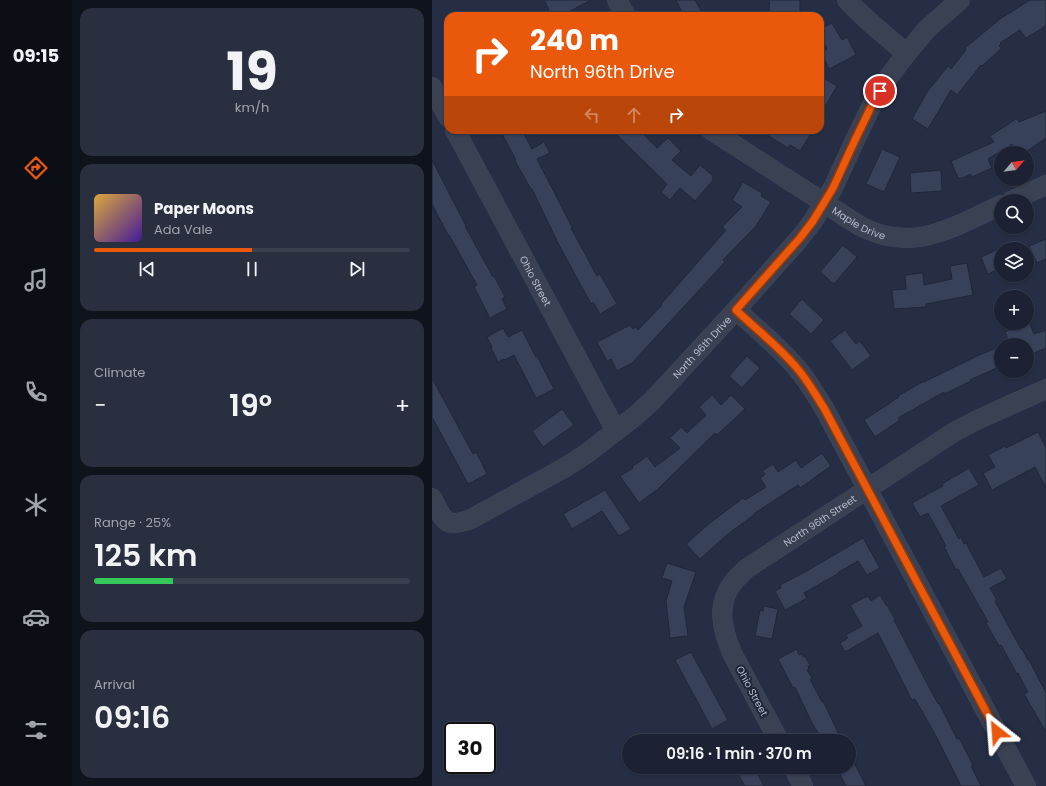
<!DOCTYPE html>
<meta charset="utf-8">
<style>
:root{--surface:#1c2233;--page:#292f3f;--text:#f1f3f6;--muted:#a0a4ac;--line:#3a3f4e;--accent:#ea580c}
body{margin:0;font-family:Poppins,sans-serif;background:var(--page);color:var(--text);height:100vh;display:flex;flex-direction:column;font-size:15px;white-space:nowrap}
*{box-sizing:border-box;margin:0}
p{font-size:13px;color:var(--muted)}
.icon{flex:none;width:22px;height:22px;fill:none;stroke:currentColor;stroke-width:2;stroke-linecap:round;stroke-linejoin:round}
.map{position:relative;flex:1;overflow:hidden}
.sheet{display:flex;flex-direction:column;gap:8px;padding:8px;background:#0f131c;width:360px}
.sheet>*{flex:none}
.hud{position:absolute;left:12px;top:12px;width:380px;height:122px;border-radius:12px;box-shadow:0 1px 3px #0004,0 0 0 1px var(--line);background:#ea580c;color:#fff;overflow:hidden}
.needle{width:26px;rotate:62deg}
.buttons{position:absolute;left:562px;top:146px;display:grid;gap:8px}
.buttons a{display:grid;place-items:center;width:40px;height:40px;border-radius:50%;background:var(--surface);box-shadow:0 1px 3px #0004,0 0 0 1px var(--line);font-size:20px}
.speed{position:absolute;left:12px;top:722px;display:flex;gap:8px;font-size:20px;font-weight:700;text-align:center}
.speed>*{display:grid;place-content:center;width:52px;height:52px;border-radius:50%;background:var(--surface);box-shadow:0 1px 3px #0004,0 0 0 1px var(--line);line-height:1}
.speed .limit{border:2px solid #111;border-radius:6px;background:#fff;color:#111}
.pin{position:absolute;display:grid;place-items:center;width:34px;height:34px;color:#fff;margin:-17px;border:2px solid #fff;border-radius:50%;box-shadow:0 1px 4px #0007}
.me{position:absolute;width:44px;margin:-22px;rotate:332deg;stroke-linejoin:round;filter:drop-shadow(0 0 3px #0008)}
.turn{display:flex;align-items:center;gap:14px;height:84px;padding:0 20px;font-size:18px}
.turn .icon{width:52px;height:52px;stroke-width:2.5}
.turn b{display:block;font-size:28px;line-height:34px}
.lanes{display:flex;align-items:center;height:38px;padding:0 20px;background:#0003;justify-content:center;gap:20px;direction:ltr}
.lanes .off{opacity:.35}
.big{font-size:30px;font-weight:600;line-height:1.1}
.sheet .card{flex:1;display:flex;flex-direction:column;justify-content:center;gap:6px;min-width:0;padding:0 14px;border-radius:12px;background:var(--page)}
.sheet .dial{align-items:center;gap:0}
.dial b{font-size:52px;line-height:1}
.song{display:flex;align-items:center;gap:12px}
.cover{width:48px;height:48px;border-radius:6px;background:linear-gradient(135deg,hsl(40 70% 55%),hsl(260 70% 35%))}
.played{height:4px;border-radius:2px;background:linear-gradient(90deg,var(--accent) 50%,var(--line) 50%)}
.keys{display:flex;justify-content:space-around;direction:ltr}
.heat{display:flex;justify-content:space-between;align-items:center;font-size:22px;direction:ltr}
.charge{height:6px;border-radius:3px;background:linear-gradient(90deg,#34c759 25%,var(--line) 0)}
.trip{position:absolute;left:190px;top:734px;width:234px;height:40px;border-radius:20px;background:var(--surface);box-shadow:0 1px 3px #0004,0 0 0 1px var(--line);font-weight:600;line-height:40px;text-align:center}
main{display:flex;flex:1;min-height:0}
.tab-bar{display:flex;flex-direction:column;width:72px;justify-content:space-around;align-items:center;background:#0b0e14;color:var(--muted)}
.tab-bar .icon{width:28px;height:28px}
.tab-bar .on{color:var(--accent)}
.tab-bar b{font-size:18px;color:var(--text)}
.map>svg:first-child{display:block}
.building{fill:#37415a;stroke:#20273b}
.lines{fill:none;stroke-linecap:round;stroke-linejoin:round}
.minor-casing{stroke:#43495d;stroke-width:20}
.minor{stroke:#3a4153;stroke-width:19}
.route-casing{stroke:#983908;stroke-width:10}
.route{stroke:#ea580c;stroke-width:7}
.labels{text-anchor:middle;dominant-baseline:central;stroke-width:4;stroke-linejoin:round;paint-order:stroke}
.street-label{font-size:10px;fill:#b7bccd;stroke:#1e2539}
</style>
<main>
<nav class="tab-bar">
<b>09:15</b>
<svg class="icon on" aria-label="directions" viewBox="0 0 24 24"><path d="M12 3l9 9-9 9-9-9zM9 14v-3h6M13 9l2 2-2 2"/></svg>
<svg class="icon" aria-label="music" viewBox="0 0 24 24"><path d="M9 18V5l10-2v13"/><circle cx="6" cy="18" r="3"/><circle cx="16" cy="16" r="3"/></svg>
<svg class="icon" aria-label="phone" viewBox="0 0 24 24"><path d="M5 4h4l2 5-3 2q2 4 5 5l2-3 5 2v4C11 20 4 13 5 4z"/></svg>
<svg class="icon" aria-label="climate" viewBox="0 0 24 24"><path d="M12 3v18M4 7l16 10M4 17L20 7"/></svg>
<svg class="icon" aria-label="car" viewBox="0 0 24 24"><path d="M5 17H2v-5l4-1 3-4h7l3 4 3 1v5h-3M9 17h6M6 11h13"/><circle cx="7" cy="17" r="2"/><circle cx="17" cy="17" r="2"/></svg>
<svg class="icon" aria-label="filters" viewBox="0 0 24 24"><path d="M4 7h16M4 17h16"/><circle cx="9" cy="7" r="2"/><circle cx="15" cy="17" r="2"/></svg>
</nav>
<section class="sheet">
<div class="card dial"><b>19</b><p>km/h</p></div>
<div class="card">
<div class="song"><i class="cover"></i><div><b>Paper Moons</b><p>Ada Vale</p></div></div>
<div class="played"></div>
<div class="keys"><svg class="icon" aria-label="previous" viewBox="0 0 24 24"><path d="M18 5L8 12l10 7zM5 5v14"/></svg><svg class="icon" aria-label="pause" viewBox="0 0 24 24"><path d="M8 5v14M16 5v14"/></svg><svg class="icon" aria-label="next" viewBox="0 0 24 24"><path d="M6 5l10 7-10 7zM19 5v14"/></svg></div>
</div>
<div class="card"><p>Climate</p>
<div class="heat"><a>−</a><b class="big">19°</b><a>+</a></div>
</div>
<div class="card"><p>Range · 25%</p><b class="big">125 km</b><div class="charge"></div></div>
<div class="card"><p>Arrival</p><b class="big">09:16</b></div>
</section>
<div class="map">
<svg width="614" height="786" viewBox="0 0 614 786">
<rect width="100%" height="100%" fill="#252e44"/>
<path class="building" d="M 112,0 L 159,0 L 129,16 L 120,16 Z
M 244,0 L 263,0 L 272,16 L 252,16 Z
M 337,0 L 368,0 L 368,14 L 338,15 Z
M 598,0 L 614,0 L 614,26 L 594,38 L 588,30 L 568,43 L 569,44 L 567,46 L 570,48 L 550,66 L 549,65 L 525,95 L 519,90 L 496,129 L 480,119 L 495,92 L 516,66 L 519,69 L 534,50 L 533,48 L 568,19 Z
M 400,23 L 410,40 L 415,37 L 424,55 L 397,69 L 389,52 L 395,49 L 388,36 L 388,29 Z
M 388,76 L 405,86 L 388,115 Z
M 614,111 L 614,138 L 592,153 L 586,153 L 580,144 L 556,159 L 560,168 L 540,177 L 539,174 L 531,178 L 526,178 L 519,161 L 562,142 L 558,136 L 584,119 L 587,122 Z
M 68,130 L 90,130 L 100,149 L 112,142 L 118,153 L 105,159 L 140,227 L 139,228 L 165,276 L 168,274 L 185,304 L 168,314 L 161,302 L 159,304 L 126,243 L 100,189 L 99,189 L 83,161 L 84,160 Z
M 180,130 L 207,130 L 225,148 L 236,138 L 249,151 L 240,160 L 259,176 L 268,165 L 281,176 L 281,180 L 263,201 L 248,188 L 238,200 L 229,192 L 235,184 Z
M 327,130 L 371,130 L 379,134 L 368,151 L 358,145 L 356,148 Z
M 450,149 L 468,157 L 452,192 L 434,184 Z
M 0,160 L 34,226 L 33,226 L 61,277 L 62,276 L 73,297 L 70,299 L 75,309 L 58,318 L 42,287 L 45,285 L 17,235 L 16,235 L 0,204 Z
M 509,170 L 510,191 L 479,193 L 478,173 Z
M 311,182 L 330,193 L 329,196 L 339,202 L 324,226 L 291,260 L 293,262 L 200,363 L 185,371 L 179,359 L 175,361 L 165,342 L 198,325 L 201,329 L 203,327 L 206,330 L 230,305 L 229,304 L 294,230 L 290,227 L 310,207 L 300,200 Z
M 614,239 L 614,259 L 605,263 L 597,246 Z
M 411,245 L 425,257 L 402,284 L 388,272 Z
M 569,248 L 569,268 L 556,274 L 549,257 Z
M 535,263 L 541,295 L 494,304 L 494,307 L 462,309 L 460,290 L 474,289 L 473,275 L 491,273 L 492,285 L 520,279 L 518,266 Z
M 370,299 L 392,320 L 379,334 L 357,314 Z
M 597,322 L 602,334 L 614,330 L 614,348 L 597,355 L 595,351 L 595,345 L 578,345 L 573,332 Z
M 71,328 L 76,337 L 90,330 L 104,357 L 105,356 L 122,389 L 104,398 L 82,355 L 73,360 L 72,359 L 66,362 L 59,348 L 60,347 L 55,337 Z
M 413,330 L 424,344 L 428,341 L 439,356 L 420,370 L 398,341 Z
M 569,346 L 569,366 L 538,380 L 539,381 L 512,394 L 512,392 L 466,418 L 468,420 L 443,437 L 432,420 L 467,397 L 466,396 L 492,381 L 492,382 L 545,356 Z
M 315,356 L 328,368 L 310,388 L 297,376 Z
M 0,378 L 41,454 L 44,452 L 55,474 L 36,484 L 0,417 Z
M 280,395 L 289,405 L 299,395 L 313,409 L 285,435 L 283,433 L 227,488 L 207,503 L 188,476 L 201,468 L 200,467 L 215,456 L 223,467 L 248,448 L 238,438 L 249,427 L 255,433 L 274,415 L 267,407 Z
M 130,409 L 142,425 L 111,447 L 100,431 Z
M 606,432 L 614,448 L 614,488 L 603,467 L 560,490 L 551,473 L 563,467 L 556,455 L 573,446 L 574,448 Z
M 390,453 L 399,466 L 368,488 L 366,485 L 323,513 L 323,514 L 296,534 L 268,559 L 254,544 L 278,523 L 311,498 L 313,500 L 334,487 L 328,478 L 333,474 L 330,471 L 341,464 L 346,472 L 364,460 L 369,468 Z
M 537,468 L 547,485 L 509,506 L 527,539 L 529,537 L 532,544 L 534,543 L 552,577 L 569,568 L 575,579 L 558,588 L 565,600 L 563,601 L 589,649 L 590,649 L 596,660 L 597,660 L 614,693 L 614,732 L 592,694 L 596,692 L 586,673 L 585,674 L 569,645 L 567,646 L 554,623 L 556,622 L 526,569 L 524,570 L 512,547 L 514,546 L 496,513 L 488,517 L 480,503 L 511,486 L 510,484 Z
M 173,490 L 199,529 L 187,536 L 170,511 L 140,529 L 131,514 Z
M 431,538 L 448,568 L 435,575 L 426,561 L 407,572 L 407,573 L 372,593 L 375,598 L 353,610 L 343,591 L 349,588 L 348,585 L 373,572 Z
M 235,563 L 264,572 L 252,607 L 256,636 L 238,638 L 234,601 L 240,581 L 230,578 Z
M 448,595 L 454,605 L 455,605 L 463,619 L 462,620 L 489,672 L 506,704 L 507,703 L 525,739 L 527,738 L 541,765 L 539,766 L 549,786 L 529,786 L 504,736 L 483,699 L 480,700 L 446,633 L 413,652 L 408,643 L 416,638 L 414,635 L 430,626 L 418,605 L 436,596 L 439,601 Z
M 332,606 L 346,609 L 340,639 L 323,636 L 328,610 L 331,611 Z
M 365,649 L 367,655 L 369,654 L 371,657 L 373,656 L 378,665 L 376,666 L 377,669 L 375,670 L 380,678 L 378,679 L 390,702 L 391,701 L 410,741 L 391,741 L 380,723 L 363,687 L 361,688 L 346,659 Z
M 259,652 L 296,720 L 280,729 L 243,660 Z
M 417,753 L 434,786 L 414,786 L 404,767 L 417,767 Z
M 302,767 L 322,767 L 332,786 L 313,786 Z"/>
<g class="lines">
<defs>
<g id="minor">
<path d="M 185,0 L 194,16"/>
<path d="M 415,0 C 433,20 455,36 474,54"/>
<path d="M 0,87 L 16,117"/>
<path id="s1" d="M 23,130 L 184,431"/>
<path id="s2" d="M 279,130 L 428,226 C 481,254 521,227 569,205"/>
<path d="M 579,201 L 614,185"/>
<path d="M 304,310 C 324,328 346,346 364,367 C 375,379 383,394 392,408 L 594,786"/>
<path id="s3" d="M 0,498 C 12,520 12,529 39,519 L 132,468 L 154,454 L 202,417 L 220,401 L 304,310 L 368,238 L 381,221 L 401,188 L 423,140 L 440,105 L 456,78 L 474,54 L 496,28 L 528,0"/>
<path id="s4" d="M 347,741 L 300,653 C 289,627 284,603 303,580 C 307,576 311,572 314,569 L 522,432 L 545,420 L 614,389"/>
<path d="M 361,767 L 371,786"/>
</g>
</defs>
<use href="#minor" class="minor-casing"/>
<use href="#minor" class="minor"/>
</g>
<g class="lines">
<defs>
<path id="route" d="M 448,91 L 440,105 L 423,140 L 401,188 L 381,221 L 368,238 L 304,310 C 324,329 346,346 364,367 C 375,379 383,394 392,408 L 565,732"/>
</defs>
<use href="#route" class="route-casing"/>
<use href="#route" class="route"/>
</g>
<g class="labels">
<g class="street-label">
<text stroke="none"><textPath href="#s2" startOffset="175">Maple Drive</textPath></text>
<text stroke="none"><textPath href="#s1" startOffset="171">Ohio Street</textPath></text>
<text stroke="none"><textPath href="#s3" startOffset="343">North 96th Drive</textPath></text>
<text stroke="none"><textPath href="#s4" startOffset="281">North 96th Street</textPath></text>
<text transform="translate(320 691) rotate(62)">Ohio Street</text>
</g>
</g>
</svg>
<div class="buttons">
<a><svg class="needle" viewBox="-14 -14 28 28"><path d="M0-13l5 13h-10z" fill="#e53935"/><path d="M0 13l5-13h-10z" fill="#a0a4ac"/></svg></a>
<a><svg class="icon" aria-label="search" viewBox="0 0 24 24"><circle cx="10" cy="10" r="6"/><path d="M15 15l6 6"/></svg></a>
<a><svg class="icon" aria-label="layers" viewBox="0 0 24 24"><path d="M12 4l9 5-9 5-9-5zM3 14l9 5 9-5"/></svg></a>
<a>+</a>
<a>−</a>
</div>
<div class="speed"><div class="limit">30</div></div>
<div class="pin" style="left:448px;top:91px;background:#d93025"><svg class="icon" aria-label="arrive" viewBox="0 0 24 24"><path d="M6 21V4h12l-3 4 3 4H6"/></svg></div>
<svg class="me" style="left:565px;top:732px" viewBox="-20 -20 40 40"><path d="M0-17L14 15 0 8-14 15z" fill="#ea580c" stroke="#fff" stroke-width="4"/></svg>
<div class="trip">09:16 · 1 min · 370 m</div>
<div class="hud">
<div class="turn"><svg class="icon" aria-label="right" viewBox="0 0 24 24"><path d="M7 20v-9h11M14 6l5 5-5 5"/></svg><div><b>240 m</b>North 96th Drive</div></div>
<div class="lanes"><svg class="icon off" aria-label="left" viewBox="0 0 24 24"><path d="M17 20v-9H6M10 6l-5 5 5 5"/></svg><svg class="icon off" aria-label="ahead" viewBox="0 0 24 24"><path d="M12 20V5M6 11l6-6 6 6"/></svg><svg class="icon" aria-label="right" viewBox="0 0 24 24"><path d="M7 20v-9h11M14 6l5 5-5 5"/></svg></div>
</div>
</div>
</main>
